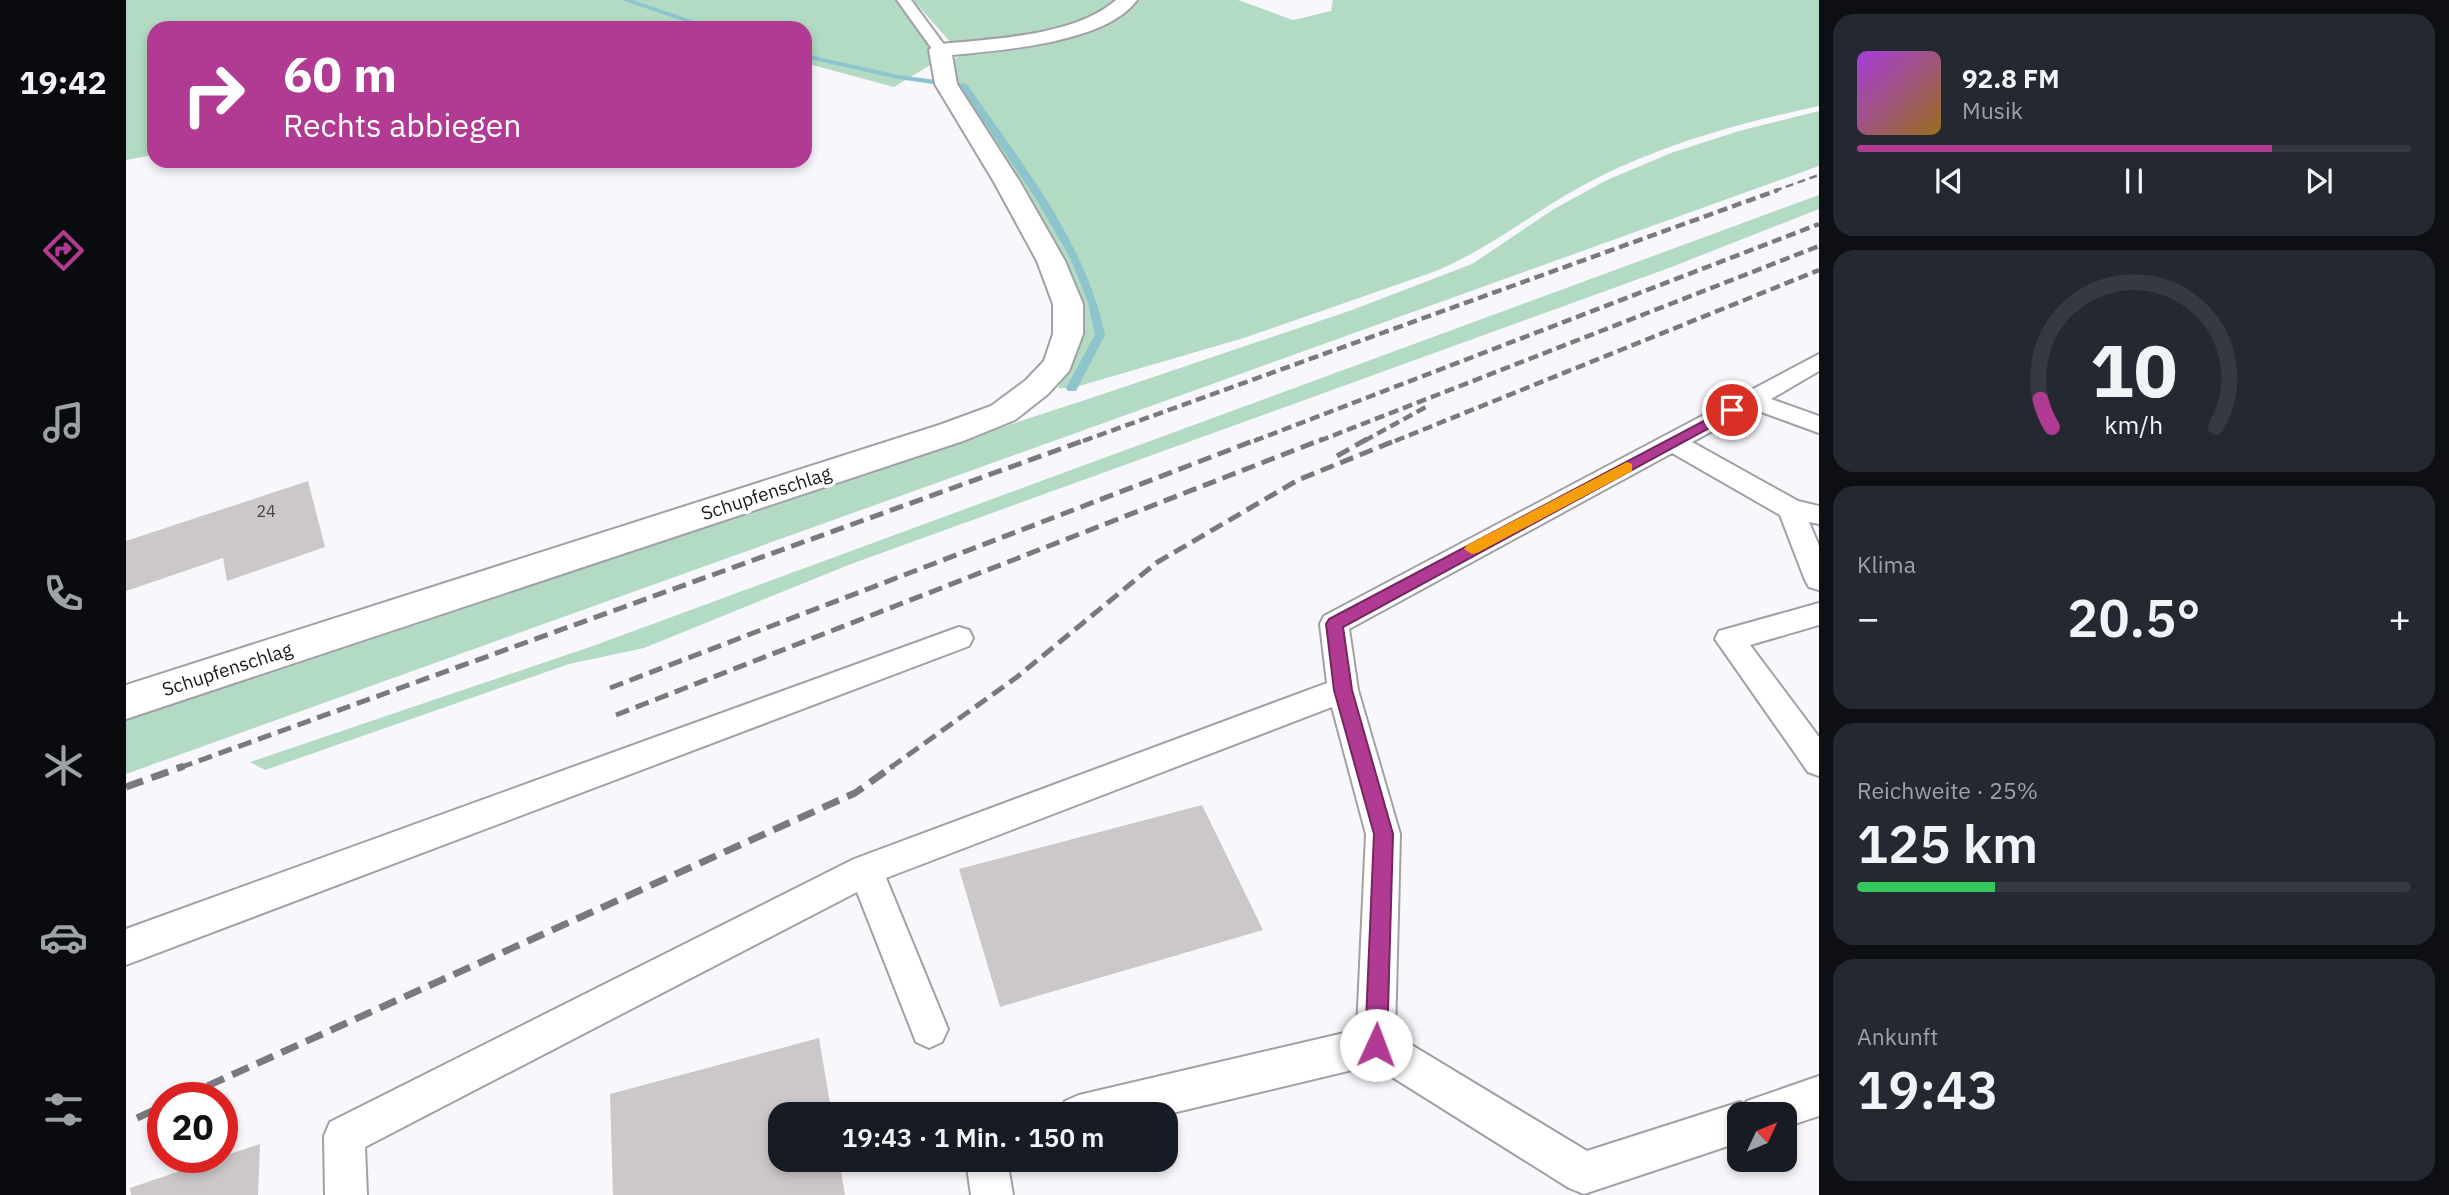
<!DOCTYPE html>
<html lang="de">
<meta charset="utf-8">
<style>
:root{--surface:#171b24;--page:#242831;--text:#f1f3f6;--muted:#9ea1a6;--line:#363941;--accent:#b13b93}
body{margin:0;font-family:"IBM Plex Sans",sans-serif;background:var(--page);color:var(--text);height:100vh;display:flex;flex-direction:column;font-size:26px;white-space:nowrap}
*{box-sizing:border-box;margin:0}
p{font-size:23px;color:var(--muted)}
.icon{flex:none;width:38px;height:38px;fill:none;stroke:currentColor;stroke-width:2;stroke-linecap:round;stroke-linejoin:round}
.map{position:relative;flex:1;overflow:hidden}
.sheet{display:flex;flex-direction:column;gap:14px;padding:14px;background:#0d0f14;width:630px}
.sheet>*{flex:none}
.banner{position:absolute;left:21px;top:21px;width:665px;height:147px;border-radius:21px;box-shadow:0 4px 10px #0003;background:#b13b93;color:#fff;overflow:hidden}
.needle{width:46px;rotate:46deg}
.fabs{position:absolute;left:1601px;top:1102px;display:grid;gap:14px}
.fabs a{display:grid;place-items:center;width:70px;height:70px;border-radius:14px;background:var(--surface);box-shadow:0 4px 10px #0003;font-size:35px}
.speed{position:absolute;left:21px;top:1082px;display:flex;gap:14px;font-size:35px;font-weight:700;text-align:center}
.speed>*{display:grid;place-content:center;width:91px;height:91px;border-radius:50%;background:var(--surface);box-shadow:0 4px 10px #0003;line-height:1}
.speed .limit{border:10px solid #d22;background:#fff;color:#111}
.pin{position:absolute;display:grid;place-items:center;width:60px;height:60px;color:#fff;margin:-30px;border:4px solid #fff;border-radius:50%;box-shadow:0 2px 7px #0007}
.me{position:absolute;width:77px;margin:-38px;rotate:2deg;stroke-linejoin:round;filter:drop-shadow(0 0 5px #0008)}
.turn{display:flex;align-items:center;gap:24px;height:147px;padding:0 21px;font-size:32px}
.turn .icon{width:91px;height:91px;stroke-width:2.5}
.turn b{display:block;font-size:49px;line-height:60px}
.big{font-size:52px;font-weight:600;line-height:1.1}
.sheet .card{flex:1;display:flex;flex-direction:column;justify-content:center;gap:10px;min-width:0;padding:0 24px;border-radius:21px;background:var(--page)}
.sheet .dial{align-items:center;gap:0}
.dial svg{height:182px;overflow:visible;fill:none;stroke:var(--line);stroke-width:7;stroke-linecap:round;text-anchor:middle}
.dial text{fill:var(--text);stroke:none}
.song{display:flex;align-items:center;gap:21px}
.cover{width:84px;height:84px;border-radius:10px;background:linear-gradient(135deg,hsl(280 70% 55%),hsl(40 70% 35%))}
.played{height:7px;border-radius:4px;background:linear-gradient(90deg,var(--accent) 75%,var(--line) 75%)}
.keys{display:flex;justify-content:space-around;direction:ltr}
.heat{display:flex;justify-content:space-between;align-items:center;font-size:38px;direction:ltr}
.charge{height:10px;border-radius:5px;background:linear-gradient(90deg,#34c759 25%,var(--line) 0)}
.trip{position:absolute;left:642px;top:1102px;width:410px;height:70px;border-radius:21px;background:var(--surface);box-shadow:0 4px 10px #0003;font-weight:600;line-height:70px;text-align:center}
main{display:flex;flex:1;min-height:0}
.tabs{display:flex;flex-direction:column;width:126px;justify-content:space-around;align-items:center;background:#090b0e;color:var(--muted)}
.tabs .icon{width:49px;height:49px}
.tabs .active{color:var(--accent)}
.tabs b{font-size:32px;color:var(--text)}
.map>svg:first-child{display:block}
.green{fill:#b3dac2}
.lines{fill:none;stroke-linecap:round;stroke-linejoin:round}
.stream{fill:#8dc4ce;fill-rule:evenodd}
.building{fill:#ccc7c9}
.lane-casing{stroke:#a1a1a5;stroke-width:4}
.street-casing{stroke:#a1a1a5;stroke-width:4}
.lane{fill:#fff;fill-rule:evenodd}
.street{fill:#fff;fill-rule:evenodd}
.rail-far3{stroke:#7a797c;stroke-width:2.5;stroke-dasharray:8 4.5;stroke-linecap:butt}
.rail-far2{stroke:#7a797c;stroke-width:4.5;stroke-dasharray:10 5;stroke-linecap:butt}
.rail-far1{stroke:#7a797c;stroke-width:5;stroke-dasharray:14 7;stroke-linecap:butt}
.rail{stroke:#7a797c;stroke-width:7;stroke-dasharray:18 9;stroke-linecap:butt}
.route{fill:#b13b93;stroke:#732660;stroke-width:2}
.slow{fill:#f59e0b}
.labels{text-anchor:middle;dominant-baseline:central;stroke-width:7;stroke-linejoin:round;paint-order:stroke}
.number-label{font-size:16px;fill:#474547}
.street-label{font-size:19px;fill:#1b1a1c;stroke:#fff}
</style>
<main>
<nav class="tabs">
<b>19:42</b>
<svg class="icon active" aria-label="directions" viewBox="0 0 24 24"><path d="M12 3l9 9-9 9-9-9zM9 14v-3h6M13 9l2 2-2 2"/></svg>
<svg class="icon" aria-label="music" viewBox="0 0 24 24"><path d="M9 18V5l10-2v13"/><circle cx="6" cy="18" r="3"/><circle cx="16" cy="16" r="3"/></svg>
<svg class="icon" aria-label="phone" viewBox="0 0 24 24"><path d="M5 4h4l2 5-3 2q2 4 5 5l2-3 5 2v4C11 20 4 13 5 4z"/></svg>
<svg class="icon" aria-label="climate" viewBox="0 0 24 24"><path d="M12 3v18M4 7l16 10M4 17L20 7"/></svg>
<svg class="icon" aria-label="car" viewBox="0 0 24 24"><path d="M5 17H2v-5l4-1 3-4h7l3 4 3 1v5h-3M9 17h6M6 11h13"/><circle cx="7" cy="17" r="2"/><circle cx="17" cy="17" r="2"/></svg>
<svg class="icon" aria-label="filters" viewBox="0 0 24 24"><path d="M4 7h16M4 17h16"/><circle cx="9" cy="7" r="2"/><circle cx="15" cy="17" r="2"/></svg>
</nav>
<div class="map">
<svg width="1693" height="1195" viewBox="0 0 1693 1195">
<rect width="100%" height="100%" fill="#f8f8fc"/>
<path class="green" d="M 0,0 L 772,0 C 786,20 804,39 806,64 L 768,87 L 679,63 L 679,28 L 28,28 L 28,155 L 0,160 Z
M 787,0 L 996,0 C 959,35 875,38 826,44 Z
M 1005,0 L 1112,0 L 1167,20 L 1205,11 L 1207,0 L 1693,0 L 1693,106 C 1617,122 1540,143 1471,178 C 1415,206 1367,247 1310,271 L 1118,338 L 946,388 L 932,388 L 955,335 L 833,87 L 823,62 L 837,54 L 916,38 Z
M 1693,111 L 1693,166 L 0,774 L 0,715 L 971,396 L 1226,310 L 1346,264 L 1428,209 L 1481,180 L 1545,153 L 1613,131 Z
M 1693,195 L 1693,209 L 1543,268 L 725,564 L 518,648 L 443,664 L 139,770 L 124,762 L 464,647 Z"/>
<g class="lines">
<path class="stream" d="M 496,0 L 507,0 L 588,28 L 577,28 Z
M 679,54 L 772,75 L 841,84 C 895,163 959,240 979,335 L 950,391 L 942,391 L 940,388 L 969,335 L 962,302 L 944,258 L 910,199 L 835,88 L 772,79 L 679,58 Z"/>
</g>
<path class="building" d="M 182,481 L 199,547 L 101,581 L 97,558 L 0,591 L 0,541 Z
M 1076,805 L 1137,930 L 874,1007 L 833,869 Z
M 693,1038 L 706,1115 L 654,1115 L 654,1160 L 713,1160 L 719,1195 L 487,1195 L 484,1094 Z
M 134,1144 L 132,1195 L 5,1195 L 4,1188 Z"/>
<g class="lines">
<defs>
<path id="lane" d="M 771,0 L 785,0 L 822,50 L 819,53 L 809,53 Z
M 1693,354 L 1693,371 L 1645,399 L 1693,416 L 1693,433 L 1627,409 L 1566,442 L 1672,501 L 1693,506 L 1693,524 L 1683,522 L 1693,546 L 1693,590 L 1683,587 L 1679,580 L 1654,515 L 1546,453 L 1223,629 L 1232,690 L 1274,834 L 1269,1035 L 1461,1151 L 1614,1102 L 1619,1104 L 1621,1101 L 1693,1076 L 1693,1116 L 1659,1127 L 1659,1115 L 1614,1115 L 1614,1142 L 1458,1194 L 1443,1188 L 1247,1065 L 1038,1115 L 933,1115 L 939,1101 L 953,1095 L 1231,1030 L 1240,834 L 1206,707 L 760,878 L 822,1029 L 816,1042 L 803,1048 L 790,1042 L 731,892 L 239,1147 L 241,1195 L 199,1195 L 198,1136 L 204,1122 L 728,859 L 1201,683 L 1194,624 L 1198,616 Z
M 1693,603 L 1693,625 L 1624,645 L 1693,737 L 1693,776 L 1682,772 L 1589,639 L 1593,631 Z
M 833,627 L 843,630 L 847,638 L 843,646 L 0,965 L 0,929 Z
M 840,1160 L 881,1160 L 887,1195 L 845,1195 Z"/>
<path id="street" d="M 990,0 L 1011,0 C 980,43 876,50 826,55 L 831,84 L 894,182 L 939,261 L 957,304 L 957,334 L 943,371 L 922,394 L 889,420 L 837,441 L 0,719 L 0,685 L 813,425 L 865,406 L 900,380 L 918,361 L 927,334 L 927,304 L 911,261 L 868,182 L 809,84 L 803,50 L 807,46 L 814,44 C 865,39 950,36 990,0 Z"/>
</defs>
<use href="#lane" class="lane-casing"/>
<use href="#street" class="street-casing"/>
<use href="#lane" class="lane"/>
<use href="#street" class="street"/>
<path class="rail-far3" d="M 1648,191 L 1693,175"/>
<path class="rail-far2" d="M 957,441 L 1652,190
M 1128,441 L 1693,224
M 1193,441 L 1693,246
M 1238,441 L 1300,407
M 1269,441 L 1693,270"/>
<path class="rail-far1" d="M 1211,456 L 1241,439
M 484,688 L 1132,439
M 490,715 L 1197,439
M 53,768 L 962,439
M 764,768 L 891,677 L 1030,563 L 1172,480 L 1273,439"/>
<path class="rail" d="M 0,787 L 58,766
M 57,1097 L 729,793 L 767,766
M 11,1118 L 37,1106"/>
</g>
<path class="route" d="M 1606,406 L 1611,407 L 1611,413 L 1217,627 L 1226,690 L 1267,834 L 1261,1045 L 1257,1052 L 1250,1055 L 1242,1052 L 1239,1045 L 1248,834 L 1208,690 L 1200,624 L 1203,619 Z"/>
<path class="slow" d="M 1501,462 L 1506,464 L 1506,471 L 1351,553 L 1346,554 L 1338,549 L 1341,545 Z"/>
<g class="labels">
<g class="number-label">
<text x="140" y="511">24</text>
</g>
<g class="street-label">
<text transform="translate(640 493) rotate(-18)">Schupfenschlag</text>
<text transform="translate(101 669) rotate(-18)">Schupfenschlag</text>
</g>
</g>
</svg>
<div class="fabs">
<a><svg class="needle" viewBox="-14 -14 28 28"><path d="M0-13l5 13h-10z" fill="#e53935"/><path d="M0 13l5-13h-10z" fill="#9ea1a6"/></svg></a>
</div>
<div class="speed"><div class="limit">20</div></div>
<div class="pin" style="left:1606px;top:410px;background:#d93025"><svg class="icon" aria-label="arrive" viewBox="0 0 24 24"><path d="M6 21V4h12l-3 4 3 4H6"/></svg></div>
<svg class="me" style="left:1250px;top:1045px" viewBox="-20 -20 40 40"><circle r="19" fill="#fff"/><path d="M0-13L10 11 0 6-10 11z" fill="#b13b93"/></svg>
<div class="trip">19:43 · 1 Min. · 150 m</div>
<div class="banner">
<div class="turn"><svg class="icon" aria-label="right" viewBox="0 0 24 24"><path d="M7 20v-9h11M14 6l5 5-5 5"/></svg><div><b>60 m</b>Rechts abbiegen</div></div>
</div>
</div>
<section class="sheet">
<div class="card">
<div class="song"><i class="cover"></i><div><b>92.8 FM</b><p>Musik</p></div></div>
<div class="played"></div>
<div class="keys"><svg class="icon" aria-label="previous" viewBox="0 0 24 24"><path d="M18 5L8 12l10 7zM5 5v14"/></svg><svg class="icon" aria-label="pause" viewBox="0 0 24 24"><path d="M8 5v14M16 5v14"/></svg><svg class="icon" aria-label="next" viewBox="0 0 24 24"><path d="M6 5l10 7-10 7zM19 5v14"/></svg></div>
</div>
<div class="card dial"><svg viewBox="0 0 100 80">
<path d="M14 69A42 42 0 1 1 86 69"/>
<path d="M14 69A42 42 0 0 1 9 57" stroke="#b13b93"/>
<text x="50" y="56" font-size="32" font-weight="700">10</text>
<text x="50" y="72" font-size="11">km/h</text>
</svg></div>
<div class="card"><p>Klima</p>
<div class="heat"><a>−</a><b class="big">20.5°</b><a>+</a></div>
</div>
<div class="card"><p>Reichweite · 25%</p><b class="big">125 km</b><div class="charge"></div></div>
<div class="card"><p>Ankunft</p><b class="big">19:43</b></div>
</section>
</main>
